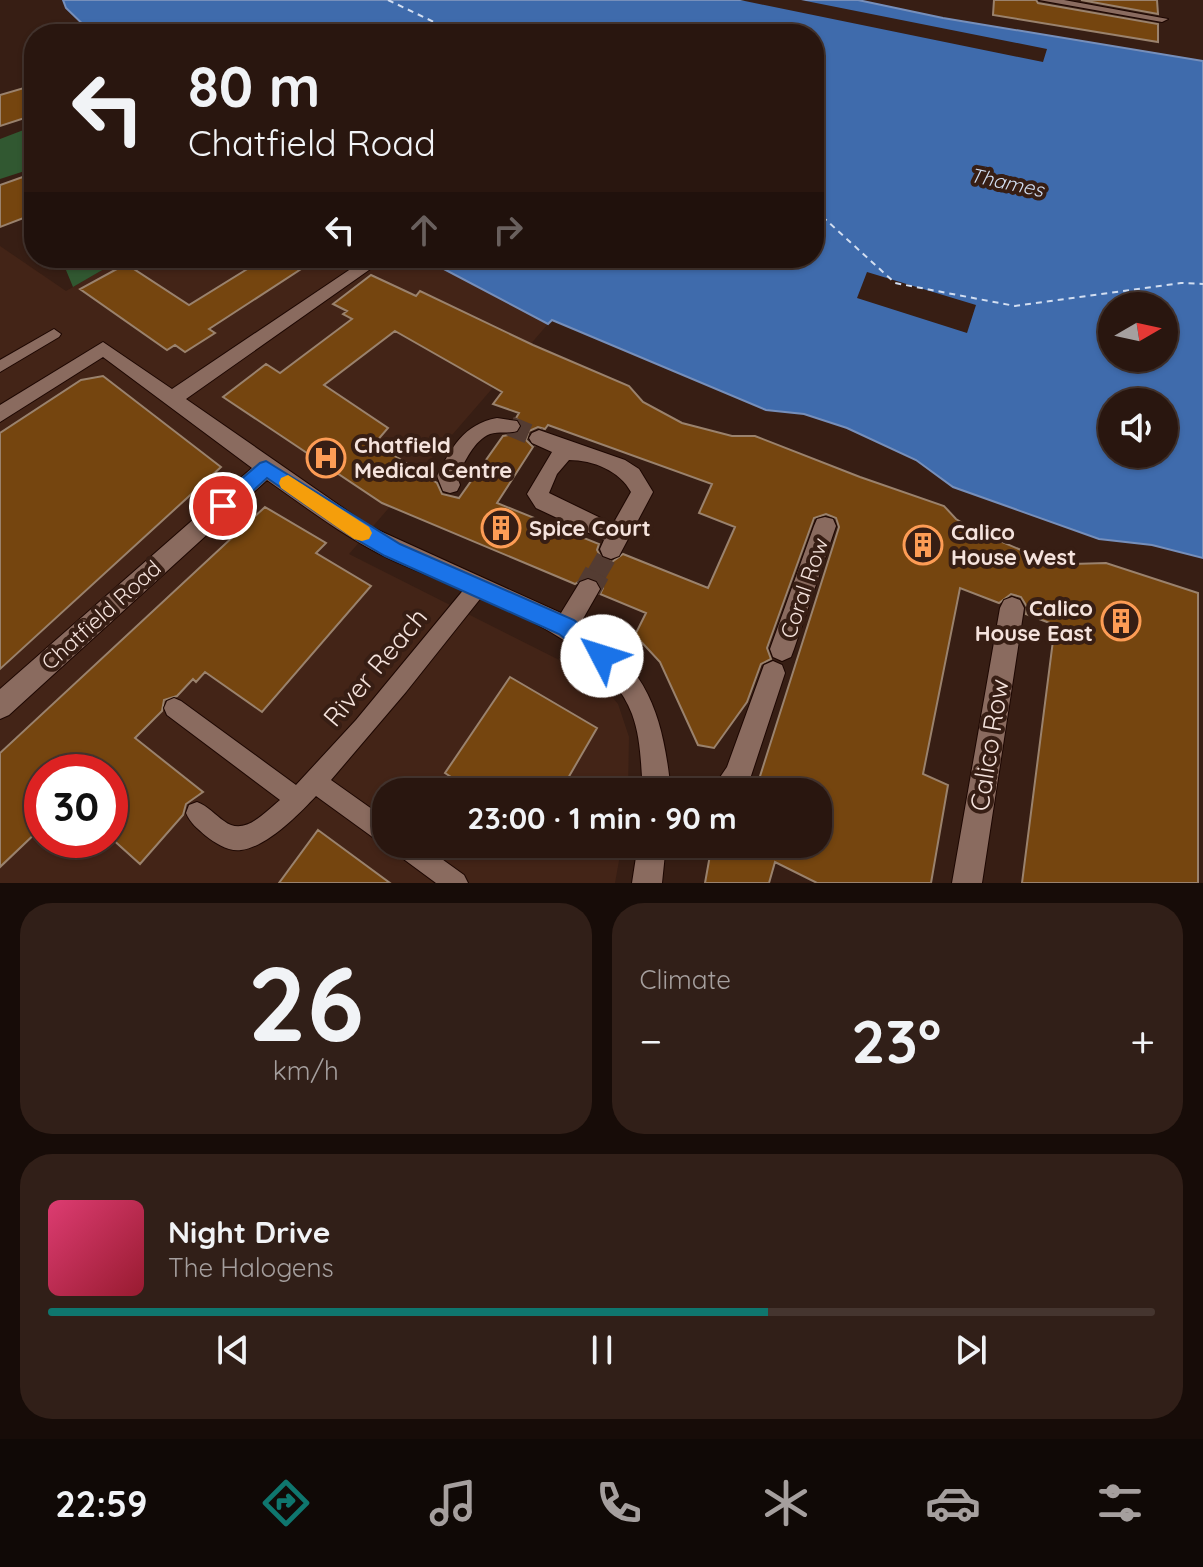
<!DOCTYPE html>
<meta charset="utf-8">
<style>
:root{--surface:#29160f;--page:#311f18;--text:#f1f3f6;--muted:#a59f9e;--line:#45352f;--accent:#0f766e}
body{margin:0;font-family:Quicksand,sans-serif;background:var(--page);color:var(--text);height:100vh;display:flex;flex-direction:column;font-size:30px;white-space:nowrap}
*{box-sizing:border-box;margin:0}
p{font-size:26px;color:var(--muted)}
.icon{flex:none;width:44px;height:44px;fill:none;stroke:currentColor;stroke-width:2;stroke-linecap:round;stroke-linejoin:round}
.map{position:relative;height:883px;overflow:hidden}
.details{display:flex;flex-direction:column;gap:20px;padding:20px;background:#170c08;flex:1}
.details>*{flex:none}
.top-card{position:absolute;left:24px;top:24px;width:800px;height:244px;border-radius:32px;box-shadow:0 2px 6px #0004,0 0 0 2px var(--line);background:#29160f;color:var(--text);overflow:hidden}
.needle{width:52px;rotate:81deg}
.fabs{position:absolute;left:1098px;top:292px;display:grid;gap:16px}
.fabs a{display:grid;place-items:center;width:80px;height:80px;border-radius:50%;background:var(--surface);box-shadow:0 2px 6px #0004,0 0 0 2px var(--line);font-size:40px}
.speed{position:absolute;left:24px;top:754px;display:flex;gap:16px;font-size:40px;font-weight:700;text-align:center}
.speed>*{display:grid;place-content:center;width:104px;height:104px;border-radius:50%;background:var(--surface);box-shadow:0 2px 6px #0004,0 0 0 2px var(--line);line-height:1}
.speed .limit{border:12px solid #d22;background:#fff;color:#111}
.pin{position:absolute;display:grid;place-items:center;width:68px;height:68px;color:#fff;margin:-34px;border:4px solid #fff;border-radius:50%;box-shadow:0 2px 8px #0007}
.me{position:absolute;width:88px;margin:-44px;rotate:310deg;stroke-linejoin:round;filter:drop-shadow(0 0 6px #0008)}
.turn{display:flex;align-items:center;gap:28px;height:168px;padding:0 32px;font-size:36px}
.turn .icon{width:104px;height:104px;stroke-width:2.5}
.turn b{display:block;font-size:56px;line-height:68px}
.lanes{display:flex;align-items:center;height:76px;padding:0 32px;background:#0003;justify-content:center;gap:40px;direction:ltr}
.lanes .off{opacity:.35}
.big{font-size:60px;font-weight:700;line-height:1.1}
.details .card{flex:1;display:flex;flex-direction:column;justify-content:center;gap:12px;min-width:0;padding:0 28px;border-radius:32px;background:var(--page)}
.details .dial{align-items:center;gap:0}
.dial b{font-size:104px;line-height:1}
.song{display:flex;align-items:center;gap:24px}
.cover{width:96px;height:96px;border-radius:12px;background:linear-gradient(135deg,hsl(340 70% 55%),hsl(350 70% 35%))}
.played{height:8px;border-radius:4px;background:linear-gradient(90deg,var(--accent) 65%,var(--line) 65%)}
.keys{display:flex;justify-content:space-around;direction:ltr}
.heat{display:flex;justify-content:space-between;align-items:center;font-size:44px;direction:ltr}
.details .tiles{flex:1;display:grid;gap:20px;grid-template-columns:1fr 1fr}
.card:last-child{grid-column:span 2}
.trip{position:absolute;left:372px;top:778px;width:460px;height:80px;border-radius:32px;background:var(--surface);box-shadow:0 2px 6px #0004,0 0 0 2px var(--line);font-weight:700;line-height:80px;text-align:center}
.tab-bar{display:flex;height:128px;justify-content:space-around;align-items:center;background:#100906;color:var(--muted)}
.tab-bar .icon{width:56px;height:56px}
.tab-bar .on{color:var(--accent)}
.tab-bar b{font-size:36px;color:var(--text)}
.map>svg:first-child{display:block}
.built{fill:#432417;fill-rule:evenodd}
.green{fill:#315831}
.water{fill:#3f6bac;stroke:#768fbb;stroke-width:2;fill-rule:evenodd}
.pier{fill:#371e14}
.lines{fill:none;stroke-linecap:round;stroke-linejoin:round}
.ferry{stroke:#d2def1;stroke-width:2;stroke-dasharray:6 5;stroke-linecap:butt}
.building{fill:#75450f;stroke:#9a826d;stroke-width:2;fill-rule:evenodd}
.minor-tunnel-far1{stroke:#543c32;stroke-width:20;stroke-dasharray:20 10;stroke-linecap:butt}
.minor-tunnel{stroke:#543c32;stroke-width:26;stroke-dasharray:26 13;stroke-linecap:butt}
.service-casing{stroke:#1d0702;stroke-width:2}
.minor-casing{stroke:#1d0702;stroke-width:2}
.service{fill:#8a6b5f;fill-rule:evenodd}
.minor{fill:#8a6b5f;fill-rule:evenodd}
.route{fill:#1a73e8;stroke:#114b97;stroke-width:2}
.slow{fill:#f59e0b}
.labels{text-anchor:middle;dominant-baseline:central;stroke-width:8;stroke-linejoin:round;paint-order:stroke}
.far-water-label{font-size:20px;font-style:italic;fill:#d2def1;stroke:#371e14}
.poi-label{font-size:22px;font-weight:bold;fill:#f5e3dd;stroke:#371e14;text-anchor:start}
.street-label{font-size:22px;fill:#f5e3dd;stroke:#371e14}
.near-street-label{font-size:26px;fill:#f5e3dd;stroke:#371e14}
</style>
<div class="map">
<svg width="1203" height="883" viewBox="0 0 1203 883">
<rect width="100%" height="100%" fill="#371e14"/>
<path class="built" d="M 0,246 L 66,291 L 123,258 L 423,258 L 548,324 L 349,554 L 597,679 L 618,704 L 629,737 L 628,792 L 386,792 L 386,844 L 622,844 L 615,883 L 0,883 ZM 42,772 L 110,772 L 110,840 L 42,840 Z"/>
<path class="green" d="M 34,126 L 34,168 L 0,179 L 0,139 Z
M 61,258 L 123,258 L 73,287 Z"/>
<path class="water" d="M 63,0 L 858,0 L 943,18 L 1203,61 L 1203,558 L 1152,545 L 1099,539 L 953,487 L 916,460 L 847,428 L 804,414 L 766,410 L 552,320 L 548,324 L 423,258 L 814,258 L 814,34 L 93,34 L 66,8 ZM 1112,306 L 1164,306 L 1164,358 L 1112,358 ZM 1112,402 L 1164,402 L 1164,454 L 1112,454 Z"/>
<path class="pier" d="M 740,0 L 801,0 L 1047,49 L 1043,62 Z
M 867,272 L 976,305 L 967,333 L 857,298 Z"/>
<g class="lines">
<path class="ferry" d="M 388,0 L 459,34
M 814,209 L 895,283 L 1015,306 L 1181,283 L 1203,284"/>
</g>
<path class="building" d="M 994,0 L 1036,0 L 1038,3 L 1158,24 L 1158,42 L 993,15 Z
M 1081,0 L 1157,0 L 1158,14 Z
M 34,85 L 34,115 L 0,126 L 0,95 Z
M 34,173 L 34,214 L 0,227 L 0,185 Z
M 265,258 L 318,258 L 209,329 L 215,333 L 185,352 L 175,345 L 167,350 L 80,289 L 126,264 L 189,305 Z
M 371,275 L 416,296 L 420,291 L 533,345 L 629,386 L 643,402 L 682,423 L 732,436 L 755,436 L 860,477 L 944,506 L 956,519 L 974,530 L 1021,550 L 1072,564 L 1106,563 L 1198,593 L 1198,883 L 1022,883 L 1055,625 L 1026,614 L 1027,607 L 1021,597 L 1011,594 L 999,603 L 960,588 L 923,774 L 948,785 L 931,883 L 817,883 L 775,862 L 769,883 L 705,883 L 712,844 L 818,844 L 818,792 L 755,792 L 839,527 L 836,518 L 826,514 L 814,518 L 767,648 L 771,659 L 761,664 L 747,702 L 714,748 L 698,745 L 660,662 L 635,635 L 646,613 L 600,594 L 603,588 L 597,579 L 587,576 L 575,584 L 382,503 L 223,397 L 266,364 L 280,373 L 352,319 L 343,314 L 347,311 L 333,304 ZM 395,331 L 502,392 L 493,404 L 519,413 L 516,418 L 523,424 L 520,433 L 503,436 L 459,498 L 442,494 L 437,483 L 375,443 L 388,428 L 324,385 ZM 548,425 L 712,484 L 699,513 L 735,527 L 708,588 L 623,554 L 612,562 L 602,559 L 597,550 L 599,544 L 497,503 L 533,447 L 526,440 L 529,431 L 538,427 L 545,429 Z
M 103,376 L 221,467 L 0,669 L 0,433 L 81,380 Z
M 265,507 L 326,543 L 316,553 L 371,586 L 262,712 L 205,672 L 196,682 L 193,679 L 177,696 L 164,700 L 162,711 L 135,738 L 203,792 L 186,804 L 183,815 L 140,864 L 110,837 L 110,772 L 42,772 L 42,827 L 0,867 L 0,753 Z
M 510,677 L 597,728 L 560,792 L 474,792 L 445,773 Z
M 318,830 L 390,883 L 279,883 Z"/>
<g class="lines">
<path class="minor-tunnel-far1" d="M 510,426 L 539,438
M 596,575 L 611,549"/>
<path class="minor-tunnel" d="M 588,589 L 597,573"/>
<defs>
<path id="service" d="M 54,329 L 61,334 L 59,337 L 0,372 L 0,360 Z
M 477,580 L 484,582 L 486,588 L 484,594 L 406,692 L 331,780 L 386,819 L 387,844 L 378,841 L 316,796 C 299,814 267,847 241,850 C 229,852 215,843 206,836 C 198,829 190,823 186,813 L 189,805 L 197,802 C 208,806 215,815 224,821 C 244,837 264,813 280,800 L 167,715 L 164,708 L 167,701 L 174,698 L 181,701 L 296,785 L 356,720 L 470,582 Z
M 391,844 L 421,844 L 464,875 L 468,883 L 436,883 L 394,852 Z"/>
<path id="minor" d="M 1039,0 L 1064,0 L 1168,19 L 1162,22 Z
M 367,258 L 386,258 L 186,399 L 369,526 L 561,613 L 580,582 L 588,579 L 596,582 L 600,589 L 580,624 C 649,667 663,716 671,792 L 643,792 C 641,766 641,738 632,714 C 603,634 461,592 390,559 C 346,538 307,508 267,480 L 9,715 L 0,719 L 0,689 L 252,468 L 103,357 L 0,422 L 0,405 L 103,342 L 172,389 Z
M 497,418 L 517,421 L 520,426 L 517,431 C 508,434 499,431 490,434 C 474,440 465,462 457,476 L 460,485 L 457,491 L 450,493 L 443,491 L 437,476 C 451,448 464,424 497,418 Z
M 539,430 L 625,460 L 639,469 L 653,492 L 619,556 L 611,559 L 603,556 L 600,549 L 604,540 L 536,508 L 527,494 L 552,452 L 532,443 L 529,438 L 532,433 ZM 569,460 C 593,460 620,471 631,492 L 613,524 L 549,493 L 557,474 Z
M 825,517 L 833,519 L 836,526 L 794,649 L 791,657 L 782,661 L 773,657 L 770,649 L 814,526 L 817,519 Z
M 1012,597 L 1020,600 L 1024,608 L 982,883 L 952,883 L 1000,608 L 1004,600 Z
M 773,661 L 782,665 L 785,673 L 748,785 L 742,792 L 710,792 L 727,767 L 764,665 Z
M 638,844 L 666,844 L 662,883 L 632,883 Z"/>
</defs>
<use href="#service" class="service-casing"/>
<use href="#minor" class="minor-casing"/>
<use href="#service" class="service"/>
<use href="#minor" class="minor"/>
</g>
<path class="route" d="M 266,461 L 400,544 L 574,620 L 610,649 L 613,656 L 610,664 L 602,667 L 559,634 L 385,556 L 354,538 L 267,478 L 230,512 L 217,512 L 214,506 L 217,500 L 260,463 Z"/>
<path class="slow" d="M 288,475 L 369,527 L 372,533 L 369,539 L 362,541 L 354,539 L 281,488 L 279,483 L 281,478 Z"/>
<defs>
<symbol id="hospital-ring" viewBox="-11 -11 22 22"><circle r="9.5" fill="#371e14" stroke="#fd9c55" stroke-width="1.5"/><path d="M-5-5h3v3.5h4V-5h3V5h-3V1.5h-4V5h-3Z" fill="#fd9c55"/></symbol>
<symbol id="building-ring" viewBox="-11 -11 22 22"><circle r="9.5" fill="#371e14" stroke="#fd9c55" stroke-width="1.5"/><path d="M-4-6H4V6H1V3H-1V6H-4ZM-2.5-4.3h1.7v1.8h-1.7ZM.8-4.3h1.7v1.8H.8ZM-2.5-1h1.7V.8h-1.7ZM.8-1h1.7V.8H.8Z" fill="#fd9c55"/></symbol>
</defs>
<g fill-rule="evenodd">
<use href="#hospital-ring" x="304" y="436" width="44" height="44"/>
<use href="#building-ring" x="479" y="506" width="44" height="44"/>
<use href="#building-ring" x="901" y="523" width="44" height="44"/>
<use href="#building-ring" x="1099" y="599" width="44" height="44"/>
</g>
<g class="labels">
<g class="far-water-label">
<text transform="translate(1007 182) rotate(12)">Thames</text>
</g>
<g class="poi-label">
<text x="354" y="445">Chatfield<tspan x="354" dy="25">Medical Centre</tspan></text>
<text x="529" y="528">Spice Court</text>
<text x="951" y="532">Calico<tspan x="951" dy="25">House West</tspan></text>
<text x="1093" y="608" text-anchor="end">Calico<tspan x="1093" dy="25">House East</tspan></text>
</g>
<g class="street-label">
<text transform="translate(804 588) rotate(-71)">Coral Row</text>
<text transform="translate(101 615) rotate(-42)">Chatfield Road</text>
</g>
<g class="near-street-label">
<text transform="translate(375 667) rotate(-50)">River Reach</text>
<text transform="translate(989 745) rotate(-81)">Calico Row</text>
</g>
</g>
</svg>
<div class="fabs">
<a><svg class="needle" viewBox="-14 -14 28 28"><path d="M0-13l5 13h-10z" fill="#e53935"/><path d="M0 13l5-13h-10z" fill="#a59f9e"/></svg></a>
<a><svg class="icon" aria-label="sound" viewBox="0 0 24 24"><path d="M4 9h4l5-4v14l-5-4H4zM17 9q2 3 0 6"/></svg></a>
</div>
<div class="speed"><div class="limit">30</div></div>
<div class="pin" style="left:223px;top:506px;background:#d93025"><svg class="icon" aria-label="arrive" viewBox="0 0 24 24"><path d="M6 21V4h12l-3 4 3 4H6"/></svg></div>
<svg class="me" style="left:602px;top:656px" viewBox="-20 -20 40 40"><circle r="19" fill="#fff"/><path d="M0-13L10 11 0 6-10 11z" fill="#1a73e8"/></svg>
<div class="trip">23:00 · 1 min · 90 m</div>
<div class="top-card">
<div class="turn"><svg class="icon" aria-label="left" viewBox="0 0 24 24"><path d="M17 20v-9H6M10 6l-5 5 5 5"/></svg><div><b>80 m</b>Chatfield Road</div></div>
<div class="lanes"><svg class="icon" aria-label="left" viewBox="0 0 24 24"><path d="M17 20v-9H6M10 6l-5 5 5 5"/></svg><svg class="icon off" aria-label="ahead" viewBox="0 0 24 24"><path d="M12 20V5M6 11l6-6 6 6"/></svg><svg class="icon off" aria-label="right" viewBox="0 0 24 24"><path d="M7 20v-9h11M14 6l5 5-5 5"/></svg></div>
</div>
</div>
<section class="details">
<div class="tiles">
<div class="card dial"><b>26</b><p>km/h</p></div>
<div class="card"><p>Climate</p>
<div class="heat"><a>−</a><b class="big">23°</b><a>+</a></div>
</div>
<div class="card">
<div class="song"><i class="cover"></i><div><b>Night Drive</b><p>The Halogens</p></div></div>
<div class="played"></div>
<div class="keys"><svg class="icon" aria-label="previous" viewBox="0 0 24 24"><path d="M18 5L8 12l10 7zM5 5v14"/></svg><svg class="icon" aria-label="pause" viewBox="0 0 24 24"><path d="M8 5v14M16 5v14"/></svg><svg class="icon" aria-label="next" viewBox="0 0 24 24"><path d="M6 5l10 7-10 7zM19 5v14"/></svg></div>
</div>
</div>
</section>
<nav class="tab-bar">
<b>22:59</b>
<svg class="icon on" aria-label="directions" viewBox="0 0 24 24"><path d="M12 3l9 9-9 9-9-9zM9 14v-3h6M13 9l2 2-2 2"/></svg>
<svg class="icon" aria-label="music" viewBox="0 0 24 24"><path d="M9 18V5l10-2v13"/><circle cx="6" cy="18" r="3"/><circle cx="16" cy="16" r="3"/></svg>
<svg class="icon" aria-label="phone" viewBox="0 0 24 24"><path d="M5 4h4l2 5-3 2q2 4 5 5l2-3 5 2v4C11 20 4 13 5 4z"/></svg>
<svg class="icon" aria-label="climate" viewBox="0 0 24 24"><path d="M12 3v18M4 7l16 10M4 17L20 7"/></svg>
<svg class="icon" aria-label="car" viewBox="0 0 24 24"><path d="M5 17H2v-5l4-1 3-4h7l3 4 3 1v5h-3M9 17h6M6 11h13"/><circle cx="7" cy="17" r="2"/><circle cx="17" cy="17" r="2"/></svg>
<svg class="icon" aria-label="filters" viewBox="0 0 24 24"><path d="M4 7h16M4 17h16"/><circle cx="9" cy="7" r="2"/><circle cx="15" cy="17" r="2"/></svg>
</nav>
